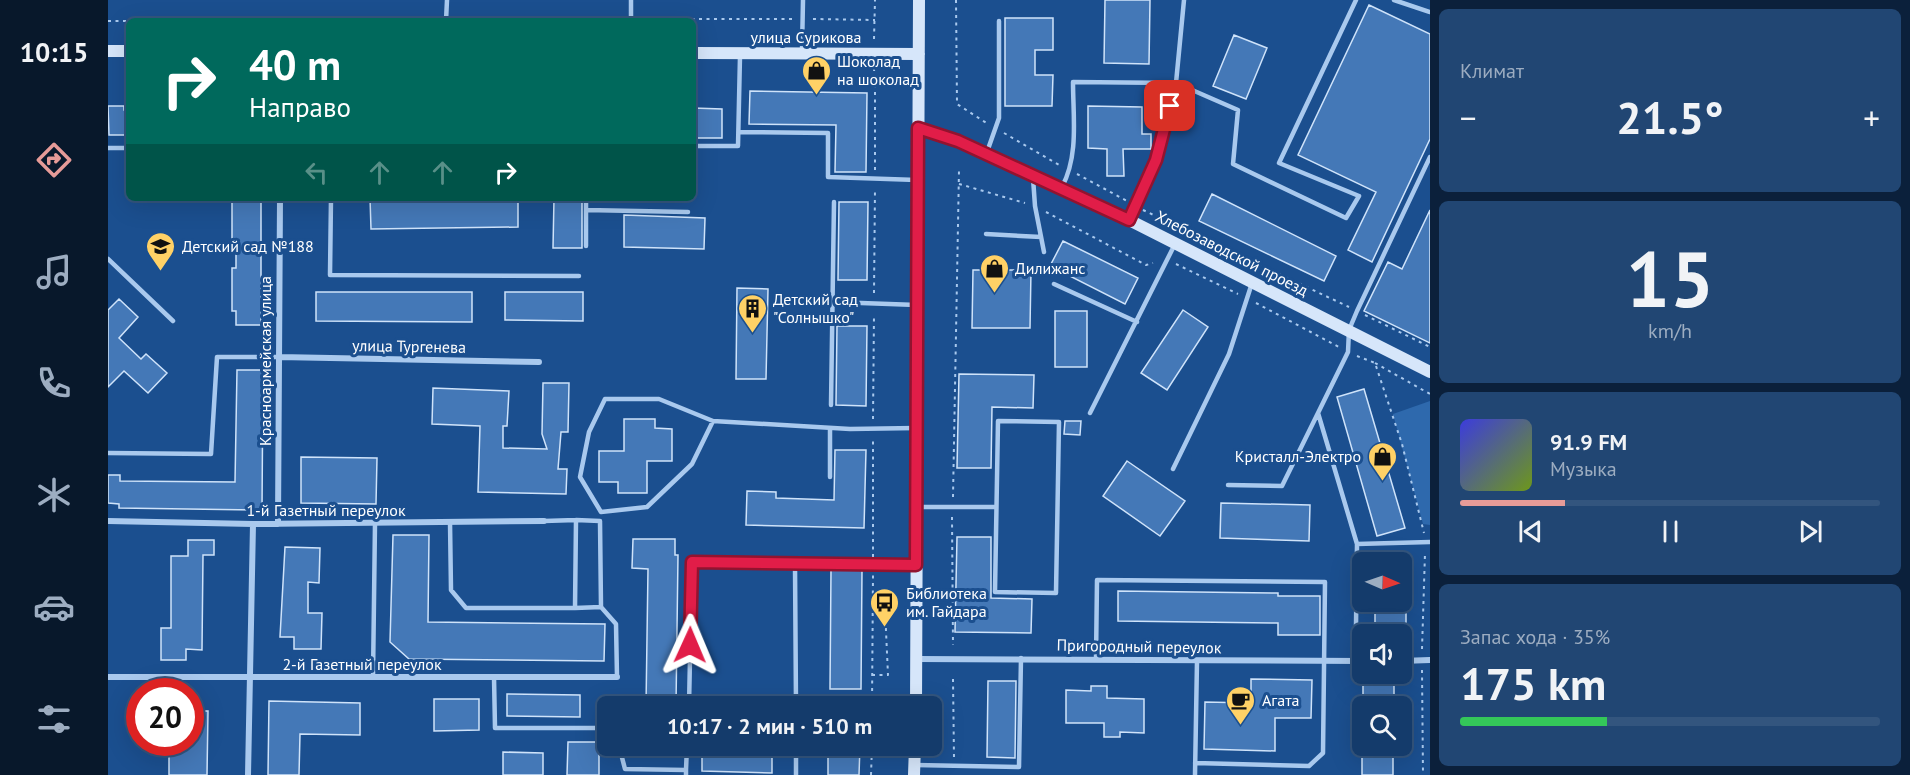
<!DOCTYPE html>
<html lang="ru">
<meta charset="utf-8">
<style>
:root{--surface:#143b6b;--page:#214673;--text:#f1f3f6;--muted:#9dadc1;--line:#33557e;--accent:#e69b98}
body{margin:0;font-family:"PT Sans",sans-serif;background:var(--page);color:var(--text);height:100vh;display:flex;flex-direction:column;font-size:22px;white-space:nowrap}
*{box-sizing:border-box;margin:0}
p{font-size:20px;color:var(--muted)}
.icon{flex:none;width:33px;height:33px;fill:none;stroke:currentColor;stroke-width:2;stroke-linecap:round;stroke-linejoin:round}
.map{position:relative;flex:1;overflow:hidden}
.panel{display:flex;flex-direction:column;gap:9px;padding:9px;background:#0b203b;width:480px}
.panel>*{flex:none}
.banner{position:absolute;left:18px;top:18px;width:570px;height:183px;border-radius:9px;box-shadow:0 6px 24px #0002,0 0 0 2px var(--line);background:#00695c;color:#fff;overflow:hidden}
.needle{width:39px;rotate:92deg}
.buttons{position:absolute;left:1244px;top:552px;display:grid;gap:12px}
.buttons a{display:grid;place-items:center;width:60px;height:60px;border-radius:9px;background:var(--surface);box-shadow:0 6px 24px #0002,0 0 0 2px var(--line);font-size:30px}
.speed{position:absolute;left:18px;top:678px;display:flex;gap:12px;font-size:30px;font-weight:700;text-align:center}
.speed>*{display:grid;place-content:center;width:78px;height:78px;border-radius:50%;background:var(--surface);box-shadow:0 6px 24px #0002,0 0 0 2px var(--line);line-height:1}
.speed .limit{border:9px solid #d22;background:#fff;color:#111}
.pin{position:absolute;display:grid;place-items:center;width:51px;height:51px;color:#fff;margin:-26px;border-radius:12px;box-shadow:0 3px 9px #0006}
.me{position:absolute;width:66px;margin:-33px;rotate:1deg;stroke-linejoin:round;filter:drop-shadow(0 0 4px #0008)}
.turn{display:flex;align-items:center;gap:21px;height:126px;padding:0 24px;font-size:27px}
.turn .icon{width:78px;height:78px;stroke-width:2.5}
.turn b{display:block;font-size:42px;line-height:51px}
.lanes{display:flex;align-items:center;height:57px;padding:0 24px;background:#0003;justify-content:center;gap:30px;direction:ltr}
.lanes .off{opacity:.35}
.big{font-size:45px;font-weight:600;line-height:1.1}
.panel .widget{flex:1;display:flex;flex-direction:column;justify-content:center;gap:9px;min-width:0;padding:0 21px;border-radius:9px;background:var(--page)}
.panel .dial{align-items:center;gap:0}
.dial b{font-size:78px;line-height:1}
.song{display:flex;align-items:center;gap:18px}
.cover{width:72px;height:72px;border-radius:9px;background:linear-gradient(135deg,hsl(240 70% 55%),hsl(80 70% 35%))}
.played{height:6px;border-radius:3px;background:linear-gradient(90deg,var(--accent) 25%,var(--line) 25%)}
.keys{display:flex;justify-content:space-around;direction:ltr}
.heat{display:flex;justify-content:space-between;align-items:center;font-size:33px;direction:ltr}
.charge{height:9px;border-radius:4px;background:linear-gradient(90deg,#34c759 35%,var(--line) 0)}
.trip{position:absolute;left:489px;top:696px;width:345px;height:60px;border-radius:9px;background:var(--surface);box-shadow:0 6px 24px #0002,0 0 0 2px var(--line);font-weight:600;line-height:60px;text-align:center}
main{display:flex;flex:1;min-height:0}
.dock{display:flex;flex-direction:column;width:108px;justify-content:space-around;align-items:center;background:#08182b;color:var(--muted)}
.dock .icon{width:42px;height:42px}
.dock .active{color:var(--accent)}
.dock b{font-size:27px;color:var(--text)}
.map>svg:first-child{display:block}
.grass{fill:#2e69ad}
.building{fill:#4478b7;stroke:#cfe3fa;stroke-width:1.5}
.lines{fill:none;stroke-linecap:round;stroke-linejoin:round}
.path{stroke:#a9c9ee;stroke-width:2;stroke-dasharray:3 4.5;stroke-linecap:butt}
.lane{stroke:#a9c9ee;stroke-width:4.5}
.street{stroke:#a9c9ee;stroke-width:6}
.secondary{stroke:#d6e6fa;stroke-width:12}
.route-casing{stroke:#92132f;stroke-width:15}
.route{stroke:#e11d48;stroke-width:10}
.labels{text-anchor:middle;dominant-baseline:central;stroke-width:6;stroke-linejoin:round;paint-order:stroke}
.street-label{font-size:16px;fill:#fff;stroke:#1b4f8f}
.poi-label{font-size:16px;fill:#fff;stroke:#1b4f8f;text-anchor:start}
</style>
<main>
<nav class="dock">
<b>10:15</b>
<svg class="icon active" aria-label="directions" viewBox="0 0 24 24"><path d="M12 3l9 9-9 9-9-9zM9 14v-3h6M13 9l2 2-2 2"/></svg>
<svg class="icon" aria-label="music" viewBox="0 0 24 24"><path d="M9 18V5l10-2v13"/><circle cx="6" cy="18" r="3"/><circle cx="16" cy="16" r="3"/></svg>
<svg class="icon" aria-label="phone" viewBox="0 0 24 24"><path d="M5 4h4l2 5-3 2q2 4 5 5l2-3 5 2v4C11 20 4 13 5 4z"/></svg>
<svg class="icon" aria-label="climate" viewBox="0 0 24 24"><path d="M12 3v18M4 7l16 10M4 17L20 7"/></svg>
<svg class="icon" aria-label="car" viewBox="0 0 24 24"><path d="M5 17H2v-5l4-1 3-4h7l3 4 3 1v5h-3M9 17h6M6 11h13"/><circle cx="7" cy="17" r="2"/><circle cx="17" cy="17" r="2"/></svg>
<svg class="icon" aria-label="filters" viewBox="0 0 24 24"><path d="M4 7h16M4 17h16"/><circle cx="9" cy="7" r="2"/><circle cx="15" cy="17" r="2"/></svg>
</nav>
<div class="map">
<svg width="1322" height="775" viewBox="0 0 1322 775">
<rect width="100%" height="100%" fill="#1b4f8f"/>
<path class="grass" d="M 1322,401 L 1322,525 L 1315,524 L 1285,414 Z"/>
<path class="building" d="M 997,0 L 1042,0 L 1041,64 L 996,63 Z
M 1261,5 L 1322,34 L 1322,139 L 1264,262 L 1240,250 L 1268,192 L 1190,155 Z
M 897,18 L 945,18 L 945,50 L 927,50 L 927,75 L 945,75 L 944,106 L 897,106 Z
M 1126,35 L 1159,48 L 1138,99 L 1105,86 Z
M 642,91 L 759,93 L 758,172 L 727,172 L 728,125 L 641,124 Z
M 0,106 L 16,106 L 16,110 L 21,110 L 21,135 L 1,135 Z
M 980,106 L 1034,107 L 1034,134 L 1043,134 L 1043,149 L 1015,149 L 1016,176 L 999,176 L 999,149 L 980,148 Z
M 585,108 L 614,109 L 614,138 L 585,138 Z
M 1104,194 L 1228,256 L 1216,281 L 1091,221 Z
M 124,198 L 153,198 L 153,325 L 128,325 L 128,311 L 124,311 L 124,268 L 128,268 L 128,240 L 124,240 Z
M 262,198 L 410,198 L 410,227 L 263,229 Z
M 446,198 L 474,198 L 474,248 L 445,248 Z
M 731,202 L 760,202 L 759,280 L 730,280 Z
M 1322,210 L 1322,343 L 1256,311 L 1280,262 L 1294,269 Z
M 516,215 L 597,218 L 596,249 L 516,247 Z
M 955,241 L 1030,278 L 1017,304 L 942,266 Z
M 865,270 L 923,270 L 922,328 L 864,328 Z
M 629,288 L 660,289 L 658,379 L 628,379 Z
M 208,292 L 364,292 L 364,322 L 208,321 Z
M 397,292 L 475,292 L 475,321 L 397,320 Z
M 11,299 L 30,317 L 11,338 L 33,359 L 38,354 L 59,373 L 40,393 L 16,371 L 0,387 L 0,310 Z
M 1075,310 L 1100,327 L 1059,390 L 1033,373 Z
M 947,311 L 979,311 L 979,367 L 947,367 Z
M 729,326 L 759,326 L 758,406 L 728,405 Z
M 129,370 L 155,370 L 154,510 L 11,508 L 11,504 L 0,503 L 0,475 L 12,475 L 12,481 L 127,482 Z
M 851,374 L 926,375 L 925,408 L 884,407 L 883,468 L 849,468 Z
M 435,383 L 461,383 L 460,432 L 453,432 L 450,469 L 459,469 L 458,494 L 370,492 L 372,426 L 324,424 L 325,388 L 401,391 L 399,426 L 395,426 L 395,448 L 439,449 L 434,434 Z
M 1256,389 L 1297,528 L 1269,536 L 1229,397 Z
M 516,419 L 547,419 L 547,428 L 564,429 L 564,461 L 539,461 L 539,493 L 510,493 L 510,482 L 491,482 L 491,451 L 516,451 Z
M 957,421 L 973,421 L 972,435 L 956,434 Z
M 727,450 L 758,450 L 756,528 L 638,525 L 639,491 L 668,492 L 668,498 L 726,500 Z
M 193,457 L 269,458 L 268,504 L 193,503 Z
M 1019,461 L 1077,501 L 1052,536 L 995,496 Z
M 1113,503 L 1202,505 L 1201,541 L 1112,538 Z
M 285,535 L 321,535 L 320,622 L 497,624 L 496,661 L 301,659 L 282,642 Z
M 849,537 L 883,537 L 883,598 L 924,599 L 923,633 L 847,632 Z
M 525,539 L 567,539 L 567,555 L 570,555 L 568,706 L 538,706 L 540,569 L 524,568 Z
M 80,540 L 106,540 L 106,555 L 95,555 L 94,650 L 78,649 L 78,660 L 53,660 L 53,628 L 63,628 L 63,556 L 80,556 Z
M 177,547 L 212,548 L 211,583 L 200,582 L 200,613 L 214,613 L 213,649 L 186,649 L 186,637 L 172,637 Z
M 723,570 L 754,570 L 753,689 L 722,689 Z
M 1010,591 L 1170,593 L 1170,596 L 1212,596 L 1212,635 L 1170,635 L 1170,623 L 1010,621 Z
M 1267,602 L 1298,602 L 1298,634 L 1267,634 Z
M 1143,679 L 1204,680 L 1203,718 L 1167,718 L 1167,751 L 1096,749 L 1097,702 L 1143,703 Z
M 1255,679 L 1286,679 L 1286,706 L 1255,706 Z
M 880,681 L 908,681 L 907,758 L 879,757 Z
M 983,686 L 999,686 L 999,698 L 1036,699 L 1036,733 L 1012,732 L 1012,737 L 996,737 L 996,723 L 958,723 L 958,690 L 983,691 Z
M 399,694 L 472,695 L 472,717 L 399,716 Z
M 326,699 L 371,699 L 371,730 L 326,731 Z
M 161,701 L 252,703 L 252,735 L 192,734 L 191,775 L 160,775 Z
M 82,711 L 100,711 L 99,775 L 61,775 L 61,742 L 82,742 Z
M 460,742 L 491,742 L 491,775 L 459,775 Z
M 594,746 L 664,746 L 664,773 L 594,771 Z
M 720,746 L 752,746 L 751,775 L 720,775 Z
M 1254,746 L 1285,746 L 1285,775 L 1254,775 Z
M 395,752 L 435,753 L 435,775 L 395,775 Z"/>
<g class="lines">
<path class="path" d="M 848,0 L 849,104 L 880,124
M 531,19 L 684,19
M 705,19 L 767,20
M 348,20 L 513,19
M 0,21 L 330,20
M 766,39 L 767,0
M 764,83 L 767,83 L 766,69
M 896,133 L 953,166
M 767,170 L 767,83
M 969,174 L 1019,201
M 851,184 L 917,203
M 1035,210 L 1241,307
M 938,212 L 1038,265 L 1045,263
M 1068,264 L 1130,294
M 766,293 L 767,188
M 1148,303 L 1231,347
M 1257,315 L 1322,347
M 1249,356 L 1267,363 L 1294,444 L 1316,533
M 1267,363 L 1322,394
M 765,419 L 766,314
M 845,497 L 851,170
M 844,517 L 845,645
M 765,557 L 765,437
M 1314,649 L 1317,553
M 1314,670 L 1315,775
M 764,675 L 780,675 L 777,609 L 764,608
M 845,679 L 846,758
M 764,706 L 765,575
M 763,775 L 764,746"/>
<path class="lane" d="M 1286,0 L 1322,12
M 338,21 L 339,0
M 523,21 L 523,0
M 694,51 L 695,0
M 631,132 L 720,133 L 720,177 L 809,180
M 585,146 L 630,146 L 632,56
M 0,148 L 21,148
M 879,152 L 891,118 L 891,21
M 1322,157 L 1249,311 L 1241,330 L 1240,352 L 1210,413 L 1249,544 L 1322,542
M 925,178 L 927,206 L 936,252
M 954,187 C 971,155 965,117 965,82 L 1068,83 L 1076,0
M 223,198 L 222,275 L 471,276
M 478,210 L 580,212
M 1021,220 L 1048,160 L 1068,83 L 1130,110 L 1125,164 L 1238,218 L 1251,196 L 1171,163 L 1248,0
M 878,234 L 933,237
M 478,246 L 478,198
M 0,259 L 65,321
M 946,284 L 1029,322
M 725,302 L 809,305
M 723,405 L 726,202
M 982,413 L 1067,244
M 605,421 L 584,464 L 539,507 L 493,512 L 472,477 L 481,432 L 497,399 L 551,399 L 605,421 L 742,429 L 808,428
M 890,421 L 951,422 L 948,593 L 887,592 Z
M 722,428 L 722,477
M 0,453 L 103,454 L 109,357 L 171,357
M 1065,469 L 1121,354 L 1144,283
M 1120,485 L 1174,486 L 1210,413
M 810,507 L 888,507
M 436,521 L 468,520 L 467,608 L 493,607 L 492,521 L 468,520
M 342,522 L 343,590 L 358,608 L 467,608
M 493,607 L 508,624 L 509,677
M 1248,626 L 1249,544
M 988,659 L 989,580 L 1217,582 L 1215,753 L 1201,766 L 1087,763
M 265,677 L 267,523
M 386,677 L 387,728 L 500,728
M 581,706 L 584,562 L 687,565
M 688,706 L 687,565 L 807,565
M 511,746 L 517,769 L 578,770 L 578,775
M 688,746 L 688,775
M 807,765 L 911,767 L 913,658
M 578,770 L 579,746
M 1087,775 L 1089,661"/>
<path class="street" d="M 171,357 L 431,362
M 0,521 L 145,524 L 436,521
M 170,524 L 172,198
M 809,659 L 1254,661
M 1293,661 L 1322,660
M 0,677 L 509,677
M 140,775 L 145,524"/>
<path class="secondary" d="M 0,51 L 21,51
M 585,53 L 811,54
M 810,128 L 850,141 L 1021,220 L 1322,372
M 808,706 L 811,0
M 806,775 L 807,746"/>
</g>
<g class="lines">
<defs>
<path id="route" d="M 582,645 L 584,562 L 808,565 L 810,128 L 850,141 L 1021,220 L 1048,160 L 1062,106"/>
</defs>
<use href="#route" class="route-casing"/>
<use href="#route" class="route"/>
</g>
<defs>
<symbol id="shop-pin" viewBox="-11 -11 22 30"><path d="M0 17L-7.5 6A9.5 9.5 0 1 1 7.5 6Z" fill="#ffd166" stroke="#1b4f8f"/><path d="M-5-2.5h2.3a2.7 3.5 0 0 1 5.4 0H5L5.5 6h-11ZM-1.5-2.5h3a1.5 2.3 0 0 0-3 0Z" fill="#111"/></symbol>
<symbol id="school-pin" viewBox="-11 -11 22 30"><path d="M0 17L-7.5 6A9.5 9.5 0 1 1 7.5 6Z" fill="#ffd166" stroke="#1b4f8f"/><path d="M0-5L7-2L0 1L-7-2ZM-4 1L0 2.5L4 1V4Q0 6-4 4Z" fill="#111"/></symbol>
<symbol id="building-pin" viewBox="-11 -11 22 30"><path d="M0 17L-7.5 6A9.5 9.5 0 1 1 7.5 6Z" fill="#ffd166" stroke="#1b4f8f"/><path d="M-4-6H4V6H1V3H-1V6H-4ZM-2.5-4.3h1.7v1.8h-1.7ZM.8-4.3h1.7v1.8H.8ZM-2.5-1h1.7V.8h-1.7ZM.8-1h1.7V.8H.8Z" fill="#111"/></symbol>
<symbol id="bus-pin" viewBox="-11 -11 22 30"><path d="M0 17L-7.5 6A9.5 9.5 0 1 1 7.5 6Z" fill="#ffd166" stroke="#1b4f8f"/><path d="M-5-6H5V4H4V6H2V4H-2V6H-4V4H-5ZM-3.5-4V0h7V-4ZM-3.5 1.2v1.5H-2V1.2ZM2 1.2v1.5H3.5V1.2Z" fill="#111"/></symbol>
<symbol id="cafe-pin" viewBox="-11 -11 22 30"><path d="M0 17L-7.5 6A9.5 9.5 0 1 1 7.5 6Z" fill="#ffd166" stroke="#1b4f8f"/><path d="M-5.5-4.5H6V0H3Q3 3.5 0 3.5H-2.5Q-5.5 3.5-5.5 0ZM3-3.2v2h1.7v-2ZM-6 4.5H4V6H-6Z" fill="#111"/></symbol>
</defs>
<g fill-rule="evenodd">
<use href="#shop-pin" x="692" y="54" width="33" height="45"/>
<use href="#school-pin" x="36" y="230" width="33" height="45"/>
<use href="#shop-pin" x="870" y="252" width="33" height="45"/>
<use href="#building-pin" x="628" y="292" width="33" height="45"/>
<use href="#shop-pin" x="1258" y="440" width="33" height="45"/>
<use href="#bus-pin" x="760" y="586" width="33" height="45"/>
<use href="#cafe-pin" x="1116" y="684" width="33" height="45"/>
</g>
<g class="labels">
<g class="street-label">
<text x="698" y="37">улица Сурикова</text>
<text transform="translate(1124 253) rotate(27)">Хлебозаводской проезд</text>
<text transform="translate(301 346) rotate(1)">улица Тургенева</text>
<text transform="translate(157 361) rotate(-90)">Красноармейская улица</text>
<text x="218" y="510">1-й Газетный переулок</text>
<text transform="translate(1031 646) rotate(1)">Пригородный переулок</text>
<text x="254" y="664">2-й Газетный переулок</text>
</g>
<g class="poi-label">
<text x="729" y="61">Шоколад<tspan x="729" dy="18">на шоколад</tspan></text>
<text x="74" y="246">Детский сад №188</text>
<text x="907" y="268">Дилижанс</text>
<text x="665" y="299">Детский сад<tspan x="665" dy="18">"Солнышко"</tspan></text>
<text x="1253" y="456" text-anchor="end">Кристалл-Электро</text>
<text x="798" y="593">Библиотека<tspan x="798" dy="18">им. Гайдара</tspan></text>
<text x="1154" y="700">Агата</text>
</g>
</g>
</svg>
<div class="buttons">
<a><svg class="needle" viewBox="-14 -14 28 28"><path d="M0-13l5 13h-10z" fill="#e53935"/><path d="M0 13l5-13h-10z" fill="#9dadc1"/></svg></a>
<a><svg class="icon" aria-label="sound" viewBox="0 0 24 24"><path d="M4 9h4l5-4v14l-5-4H4zM17 9q2 3 0 6"/></svg></a>
<a><svg class="icon" aria-label="search" viewBox="0 0 24 24"><circle cx="10" cy="10" r="6"/><path d="M15 15l6 6"/></svg></a>
</div>
<div class="speed"><div class="limit">20</div></div>
<div class="pin" style="left:1062px;top:106px;background:#d93025"><svg class="icon" aria-label="arrive" viewBox="0 0 24 24"><path d="M6 21V4h12l-3 4 3 4H6"/></svg></div>
<svg class="me" style="left:582px;top:645px" viewBox="-20 -20 40 40"><path d="M0-17L14 15 0 8-14 15z" fill="#e11d48" stroke="#fff" stroke-width="4"/></svg>
<div class="trip">10:17 · 2 мин · 510 m</div>
<div class="banner">
<div class="turn"><svg class="icon" aria-label="right" viewBox="0 0 24 24"><path d="M7 20v-9h11M14 6l5 5-5 5"/></svg><div><b>40 m</b>Направо</div></div>
<div class="lanes"><svg class="icon off" aria-label="left" viewBox="0 0 24 24"><path d="M17 20v-9H6M10 6l-5 5 5 5"/></svg><svg class="icon off" aria-label="ahead" viewBox="0 0 24 24"><path d="M12 20V5M6 11l6-6 6 6"/></svg><svg class="icon off" aria-label="ahead" viewBox="0 0 24 24"><path d="M12 20V5M6 11l6-6 6 6"/></svg><svg class="icon" aria-label="right" viewBox="0 0 24 24"><path d="M7 20v-9h11M14 6l5 5-5 5"/></svg></div>
</div>
</div>
<section class="panel">
<div class="widget"><p>Климат</p>
<div class="heat"><a>−</a><b class="big">21.5°</b><a>+</a></div>
</div>
<div class="widget dial"><b>15</b><p>km/h</p></div>
<div class="widget">
<div class="song"><i class="cover"></i><div><b>91.9 FM</b><p>Музыка</p></div></div>
<div class="played"></div>
<div class="keys"><svg class="icon" aria-label="previous" viewBox="0 0 24 24"><path d="M18 5L8 12l10 7zM5 5v14"/></svg><svg class="icon" aria-label="pause" viewBox="0 0 24 24"><path d="M8 5v14M16 5v14"/></svg><svg class="icon" aria-label="next" viewBox="0 0 24 24"><path d="M6 5l10 7-10 7zM19 5v14"/></svg></div>
</div>
<div class="widget"><p>Запас хода · 35%</p><b class="big">175 km</b><div class="charge"></div></div>
</section>
</main>
